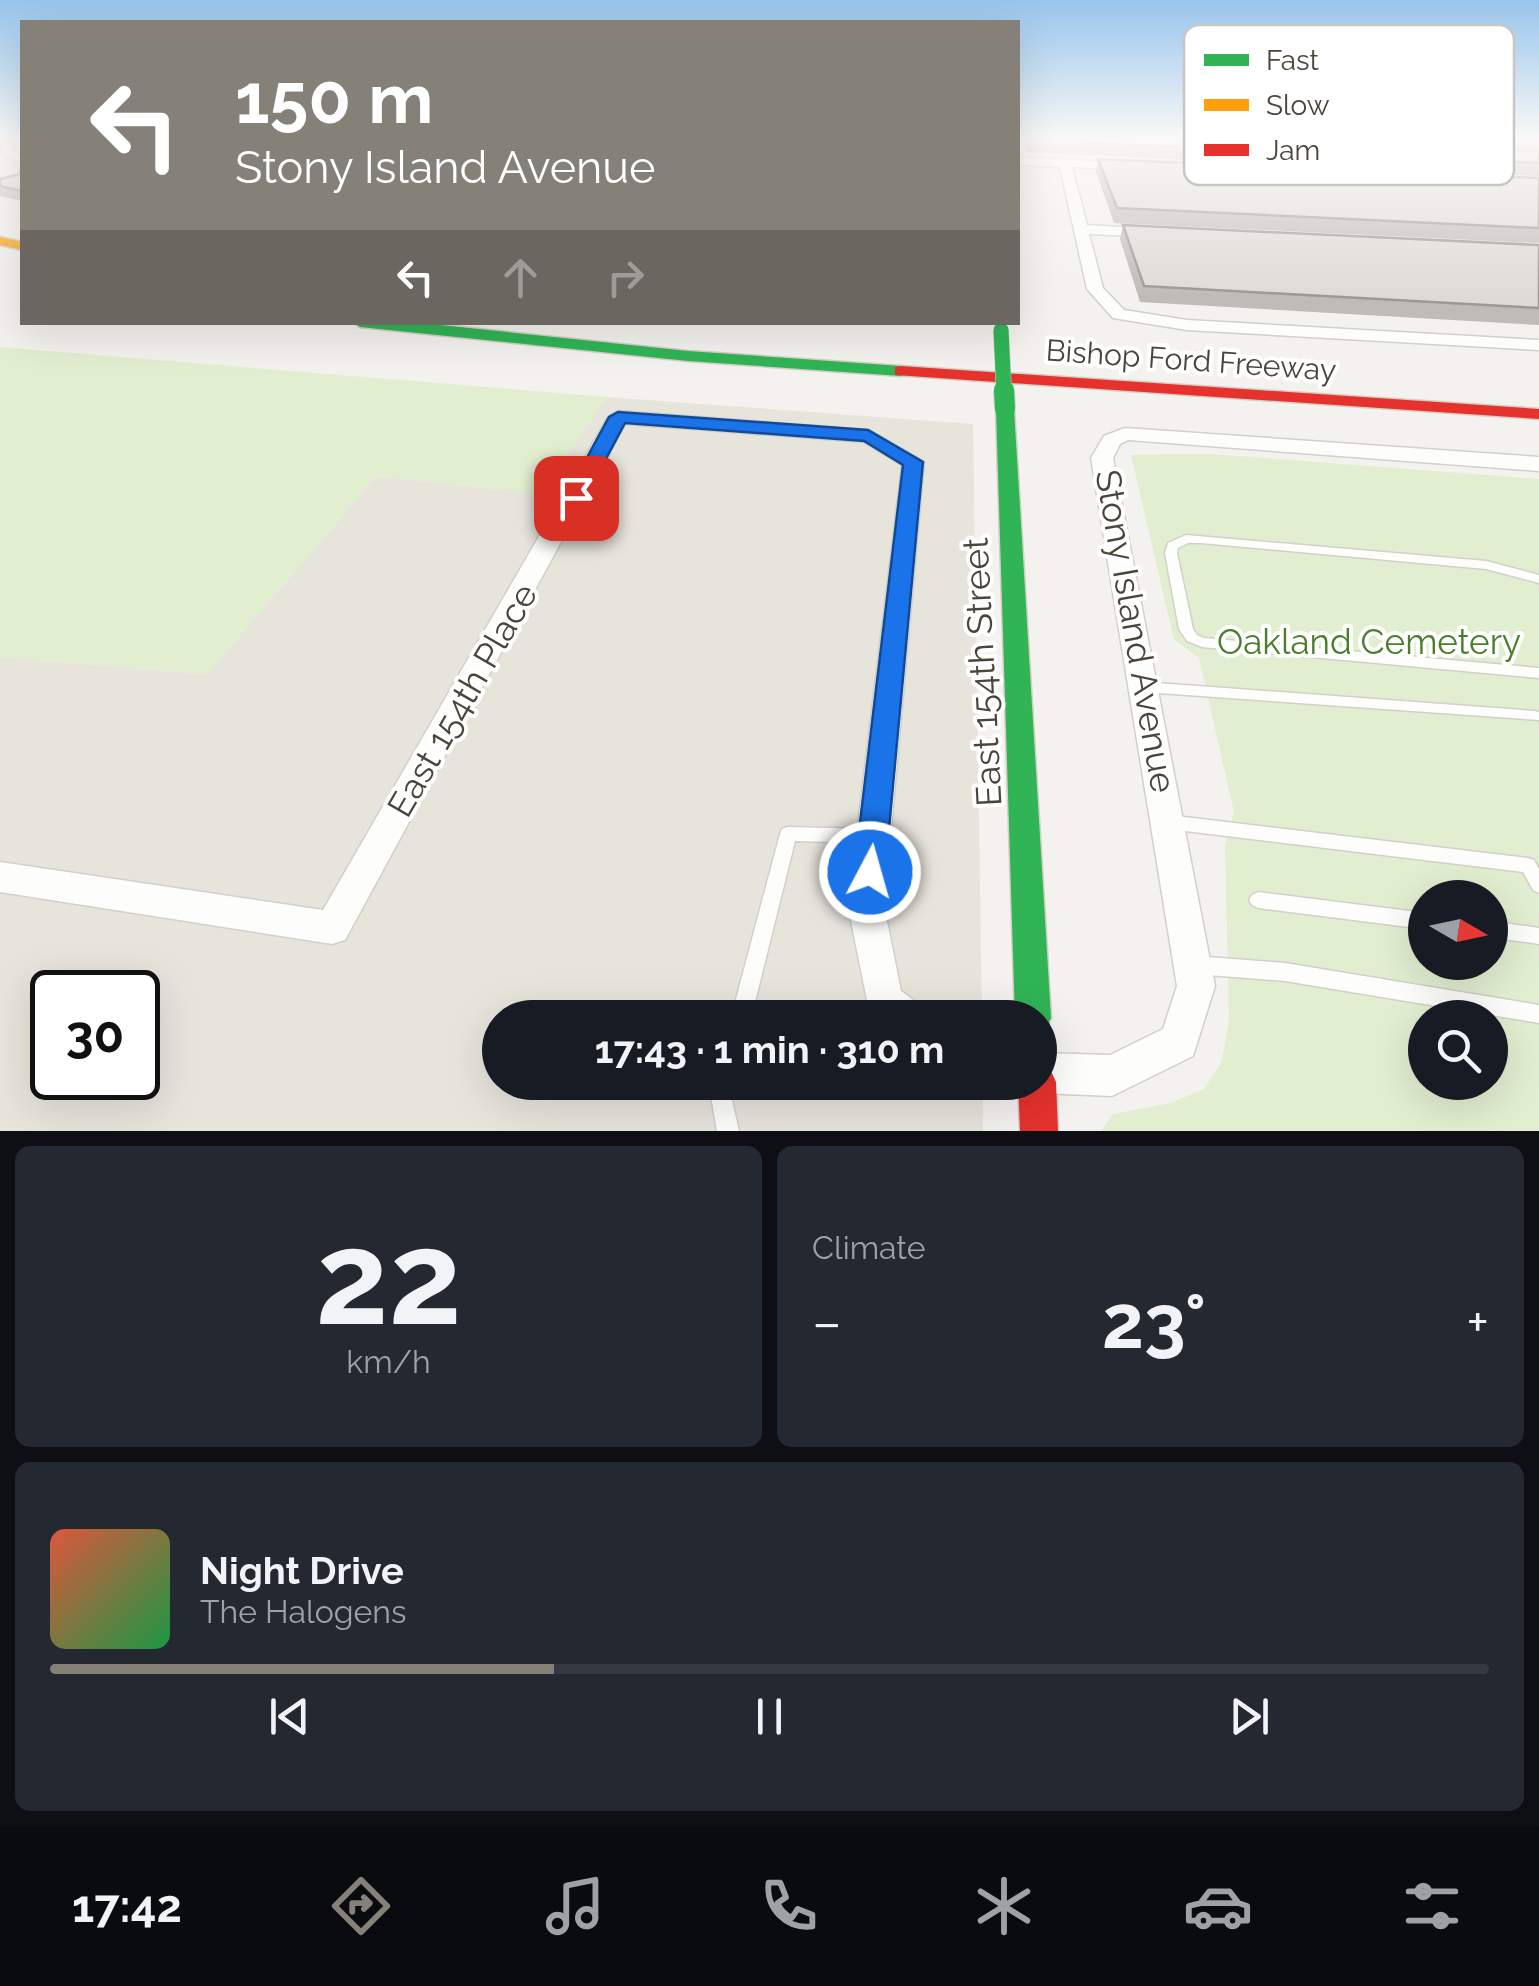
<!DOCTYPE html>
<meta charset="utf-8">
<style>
:root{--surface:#171b24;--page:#242831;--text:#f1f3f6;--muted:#9ea1a6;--line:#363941;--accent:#868178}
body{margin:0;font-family:Raleway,sans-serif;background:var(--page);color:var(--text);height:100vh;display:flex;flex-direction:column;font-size:38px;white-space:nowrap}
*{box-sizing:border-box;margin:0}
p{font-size:32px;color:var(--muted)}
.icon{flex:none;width:55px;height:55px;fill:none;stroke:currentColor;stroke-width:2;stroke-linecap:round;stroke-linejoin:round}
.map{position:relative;height:1131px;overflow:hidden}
.sheet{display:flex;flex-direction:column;gap:15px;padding:15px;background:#0d0f14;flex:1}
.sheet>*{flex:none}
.banner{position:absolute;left:20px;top:20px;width:1000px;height:305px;border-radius:0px;box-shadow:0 10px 40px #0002;background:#868178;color:#fff;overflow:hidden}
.needle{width:65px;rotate:99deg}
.tools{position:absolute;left:1408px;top:880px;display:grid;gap:20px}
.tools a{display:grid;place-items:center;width:100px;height:100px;border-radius:50%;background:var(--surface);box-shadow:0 10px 40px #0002;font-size:50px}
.speed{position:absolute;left:30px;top:970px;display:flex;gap:20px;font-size:50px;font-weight:700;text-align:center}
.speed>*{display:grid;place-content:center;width:130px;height:130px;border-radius:50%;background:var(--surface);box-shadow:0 10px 40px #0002;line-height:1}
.speed .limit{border:5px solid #111;border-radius:15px;background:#fff;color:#111}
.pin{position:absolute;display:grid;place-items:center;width:85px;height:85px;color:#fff;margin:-42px;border-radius:20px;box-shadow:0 5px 15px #0006}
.me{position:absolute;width:110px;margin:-55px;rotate:6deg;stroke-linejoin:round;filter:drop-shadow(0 0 8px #0008)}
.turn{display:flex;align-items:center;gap:35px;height:210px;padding:0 50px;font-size:45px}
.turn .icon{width:130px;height:130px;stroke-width:2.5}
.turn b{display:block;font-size:70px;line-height:85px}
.lanes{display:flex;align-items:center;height:95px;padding:0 50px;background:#0003;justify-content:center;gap:50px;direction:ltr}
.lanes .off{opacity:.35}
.big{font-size:75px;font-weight:700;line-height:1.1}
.sheet .tile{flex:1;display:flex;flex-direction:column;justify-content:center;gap:15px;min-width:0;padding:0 35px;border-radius:15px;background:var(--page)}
.sheet .dial{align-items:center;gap:0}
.dial b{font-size:130px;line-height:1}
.song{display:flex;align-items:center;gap:30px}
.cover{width:120px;height:120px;border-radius:15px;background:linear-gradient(135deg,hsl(10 70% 55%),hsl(140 70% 35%))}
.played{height:10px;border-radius:5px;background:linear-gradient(90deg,var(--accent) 35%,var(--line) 35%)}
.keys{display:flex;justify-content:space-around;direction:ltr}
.heat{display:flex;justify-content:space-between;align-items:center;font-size:55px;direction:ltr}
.sheet .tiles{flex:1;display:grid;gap:15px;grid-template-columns:1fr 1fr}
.tile:last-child{grid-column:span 2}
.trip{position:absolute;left:482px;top:1000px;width:575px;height:100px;border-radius:50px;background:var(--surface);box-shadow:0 10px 40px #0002;font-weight:700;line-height:100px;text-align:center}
.tabs{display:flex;height:160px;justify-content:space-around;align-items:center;background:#090b0e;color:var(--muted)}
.tabs .icon{width:70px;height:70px}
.tabs .selected{color:var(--accent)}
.tabs b{font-size:45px;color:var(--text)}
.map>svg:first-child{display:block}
.residential{fill:#e7e4dc;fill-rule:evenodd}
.green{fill:#e1eecf;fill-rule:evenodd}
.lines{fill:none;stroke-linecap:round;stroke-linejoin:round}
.lane-casing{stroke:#d2d0cb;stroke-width:3}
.street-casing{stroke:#d2d0cb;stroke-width:3}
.fast-casing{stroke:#d3cfc5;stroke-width:3}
.slow-casing{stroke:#d3cfc5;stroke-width:3}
.jam-casing{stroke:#d3cfc5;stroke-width:3}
.lane{fill:#fdfdfc;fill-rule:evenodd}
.street{fill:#fdfdfc;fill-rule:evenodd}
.fast{fill:#30b455;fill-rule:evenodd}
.slow{fill:#ff9f0a;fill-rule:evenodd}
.jam{fill:#e5322d;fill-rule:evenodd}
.fast-bridge-far1-casing{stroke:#d3cfc5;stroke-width:16;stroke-linecap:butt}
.fast-bridge-casing{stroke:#d3cfc5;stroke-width:22;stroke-linecap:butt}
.fast-bridge-far1{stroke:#30b455;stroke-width:15}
.fast-bridge{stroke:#30b455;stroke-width:20}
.wall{fill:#bfbcb8}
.building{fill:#dedbd6;stroke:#9b9996;stroke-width:2.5}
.route{fill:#1a73e8;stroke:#114b97;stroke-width:2.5}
.labels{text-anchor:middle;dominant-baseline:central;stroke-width:8;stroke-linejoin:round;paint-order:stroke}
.far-street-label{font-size:30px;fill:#4b4439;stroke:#fff}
.street-label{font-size:35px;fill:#4b4439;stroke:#fff}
.park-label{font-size:35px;fill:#4a7f2a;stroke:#fff}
.key{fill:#fff;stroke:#c9c7c4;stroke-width:2.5}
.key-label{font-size:28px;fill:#4b4439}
</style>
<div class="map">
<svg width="1539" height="1131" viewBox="0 0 1539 1131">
<rect width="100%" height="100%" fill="#f4f2ee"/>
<path class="residential" d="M 606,397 L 973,424 L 982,1017 L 500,1018 L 500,1082 L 983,1083 L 983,1131 L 0,1131 L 0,657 L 207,674 L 377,476 L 543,494 ZM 52,992 L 138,992 L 138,1078 L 52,1078 Z"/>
<path class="green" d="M 0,347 L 606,397 L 543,494 L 377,476 L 207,674 L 0,657 Z
M 1212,454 L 1539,479 L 1539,1131 L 1101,1131 L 1113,1114 L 1171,1103 L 1204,1089 L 1222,1061 L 1229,1019 L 1225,845 L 1234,812 L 1199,658 L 1174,640 L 1131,455 ZM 1425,898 L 1490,898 L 1490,962 L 1425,962 ZM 1425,1018 L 1490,1018 L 1490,1082 L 1425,1082 Z"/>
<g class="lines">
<defs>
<path id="lane" d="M 1186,535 L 1486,561 L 1539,575 L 1539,583 L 1486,569 L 1201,543 L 1188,543 L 1178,548 L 1177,553 L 1193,629 L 1197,635 L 1204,638 L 1539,668 L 1539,678 L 1202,647 L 1187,641 L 1179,629 L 1165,553 L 1168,543 Z
M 1144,682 L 1535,711 L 1539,712 L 1539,720 L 1144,692 L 1139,691 L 1137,687 L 1139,683 Z
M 1168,815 L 1528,858 L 1534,860 L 1539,869 L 1539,893 L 1533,890 L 1523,872 L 1168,829 L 1162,827 L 1160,822 L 1162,817 Z
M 788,827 L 871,829 L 877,831 L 879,836 L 877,841 L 871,843 L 795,841 L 751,1018 L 731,1018 L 780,834 L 782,829 Z
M 1258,892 L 1425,913 L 1425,929 L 1258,908 L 1252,905 L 1249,900 L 1252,895 Z
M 1490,921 L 1539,928 L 1539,944 L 1490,937 Z
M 1195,956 L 1285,963 L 1539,1005 L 1539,1023 L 1285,981 L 1195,974 L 1188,971 L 1186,965 L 1188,959 Z
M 715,1082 L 735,1082 L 731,1096 L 739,1131 L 717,1131 L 711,1096 Z"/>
<path id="street" d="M 12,138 L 14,152 L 22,155 L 22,163 L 2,154 L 1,139 Z
M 1323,138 L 1335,138 L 1371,174 L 1371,180 L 1361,180 Z
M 1018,157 L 1133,163 L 1135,166 L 1129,170 L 1072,167 L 1087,225 L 1154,229 L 1161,233 L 1154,237 L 1089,234 L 1103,288 L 1124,310 L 1187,320 L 1539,340 L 1539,350 L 1187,330 L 1113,318 L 1087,289 L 1060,167 L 1018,165 Z
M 618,411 L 869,430 L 924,462 L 884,906 L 901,991 L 920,1005 L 925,1018 L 870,1015 L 848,906 L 902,465 L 864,442 L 625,424 L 345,940 L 332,944 L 0,892 L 0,862 L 323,910 L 608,417 Z
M 1125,428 L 1539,457 L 1539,471 L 1128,440 L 1120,444 L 1113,458 L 1215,986 L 1193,1056 L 1112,1096 L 1040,1093 L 1023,1082 L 1040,1082 L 1040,1053 L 1110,1055 L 1163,1029 L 1177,986 L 1091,458 L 1104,436 Z"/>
<path id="fast" d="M 353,322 L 411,322 L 688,351 L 901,366 L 910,371 L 901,376 L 688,361 L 360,327 Z
M 1005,404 L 1014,409 L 1051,1018 L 1045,1030 L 1040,1032 L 1040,1018 L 1015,1018 L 996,409 Z"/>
<path id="slow" d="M 0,138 L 17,138 L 0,142 Z
M 0,237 L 22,242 L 22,250 L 0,245 Z"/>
<path id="jam" d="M 901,366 L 1539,409 L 1539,419 L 895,375 L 895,367 Z
M 1040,1065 L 1050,1069 L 1056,1082 L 1058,1131 L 1020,1131 L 1018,1082 L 1040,1082 Z"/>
</defs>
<use href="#lane" class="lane-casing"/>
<use href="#street" class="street-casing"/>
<use href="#fast" class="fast-casing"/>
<use href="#slow" class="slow-casing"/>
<use href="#jam" class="jam-casing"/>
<use href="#lane" class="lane"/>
<use href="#street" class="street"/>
<use href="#fast" class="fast"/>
<use href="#slow" class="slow"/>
<use href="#jam" class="jam"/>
<defs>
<path id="fast-bridge-far1" d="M 1001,330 L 1004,393"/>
<path id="fast-bridge" d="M 1004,390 L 1005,409"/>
</defs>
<use href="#fast-bridge-far1" class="fast-bridge-far1-casing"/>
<use href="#fast-bridge" class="fast-bridge-casing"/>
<use href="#fast-bridge-far1" class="fast-bridge-far1"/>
<use href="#fast-bridge" class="fast-bridge"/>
</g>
<path class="wall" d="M 1023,138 L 1325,138 L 1323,142 L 1350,155 L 1345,168 L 1027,152 Z
M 1339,138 L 1539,138 L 1539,176 L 1371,169 L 1358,156 L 1362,145 L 1346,144 Z
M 1098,159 L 1539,178 L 1539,243 L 1114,223 L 1096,172 Z
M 22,162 L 22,201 L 0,196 L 0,179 L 20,174 Z
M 1123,225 L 1539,245 L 1539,325 L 1140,302 L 1120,239 Z"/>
<path class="building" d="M 1028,138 L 1226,138 L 1338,142 L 1350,155 L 1028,140 Z
M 1362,144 L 1539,151 L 1539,163 L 1375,156 Z
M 1098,159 L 1539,178 L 1539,228 L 1117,208 Z
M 22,162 L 22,191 L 0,186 L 0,179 L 20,174 Z
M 1123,225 L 1539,245 L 1539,308 L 1144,286 Z"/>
<linearGradient id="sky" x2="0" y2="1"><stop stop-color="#98c4ec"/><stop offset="0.47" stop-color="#faf9f7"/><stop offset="1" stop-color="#faf9f7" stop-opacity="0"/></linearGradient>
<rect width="1539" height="296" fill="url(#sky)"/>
<path class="route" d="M 618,412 L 868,430 L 923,462 L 885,872 L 881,881 L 870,885 L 859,881 L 854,872 L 903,465 L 864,441 L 625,423 L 583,502 L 568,502 L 565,498 L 609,417 Z"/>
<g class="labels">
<g class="far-street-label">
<text transform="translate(1191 360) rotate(4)">Bishop Ford Freeway</text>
</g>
<g class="street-label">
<text transform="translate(1136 631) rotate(80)">Stony Island Avenue</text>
<text transform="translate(982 672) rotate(-93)">East 154th Street</text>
<text transform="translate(462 700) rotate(-60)">East 154th Place</text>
</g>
<g class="park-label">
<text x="1369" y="641">Oakland Cemetery</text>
</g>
</g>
<rect x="1184" y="25" width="330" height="160" rx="15" class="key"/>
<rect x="1204" y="54" width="45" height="12" fill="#30b455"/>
<rect x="1204" y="99" width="45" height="12" fill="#ff9f0a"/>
<rect x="1204" y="144" width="45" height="12" fill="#e5322d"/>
<g class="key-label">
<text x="1266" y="70">Fast</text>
<text x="1266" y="115">Slow</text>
<text x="1266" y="160">Jam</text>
</g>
</svg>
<div class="tools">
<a><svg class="needle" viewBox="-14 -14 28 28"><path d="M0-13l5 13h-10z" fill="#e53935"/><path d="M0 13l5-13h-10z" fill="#9ea1a6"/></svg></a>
<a><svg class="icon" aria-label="search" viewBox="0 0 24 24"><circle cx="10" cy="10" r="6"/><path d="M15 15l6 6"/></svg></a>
</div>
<div class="speed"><div class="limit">30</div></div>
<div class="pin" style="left:576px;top:498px;background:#d93025"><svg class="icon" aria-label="arrive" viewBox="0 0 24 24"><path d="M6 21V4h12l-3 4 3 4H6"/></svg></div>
<svg class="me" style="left:870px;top:872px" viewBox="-20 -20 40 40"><circle r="17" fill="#1a73e8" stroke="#fff" stroke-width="3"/><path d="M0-11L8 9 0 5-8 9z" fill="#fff"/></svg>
<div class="trip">17:43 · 1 min · 310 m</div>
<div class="banner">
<div class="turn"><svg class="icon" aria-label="left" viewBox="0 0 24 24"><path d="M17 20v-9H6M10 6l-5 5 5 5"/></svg><div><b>150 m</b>Stony Island Avenue</div></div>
<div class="lanes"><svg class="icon" aria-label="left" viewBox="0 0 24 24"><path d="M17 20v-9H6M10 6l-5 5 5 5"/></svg><svg class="icon off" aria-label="ahead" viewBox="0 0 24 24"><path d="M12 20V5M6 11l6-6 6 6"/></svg><svg class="icon off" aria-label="right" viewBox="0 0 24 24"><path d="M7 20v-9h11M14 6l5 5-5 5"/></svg></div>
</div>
</div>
<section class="sheet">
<div class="tiles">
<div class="tile dial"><b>22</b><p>km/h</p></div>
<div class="tile"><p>Climate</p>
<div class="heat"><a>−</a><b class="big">23°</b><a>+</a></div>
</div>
<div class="tile">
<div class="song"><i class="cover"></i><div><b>Night Drive</b><p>The Halogens</p></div></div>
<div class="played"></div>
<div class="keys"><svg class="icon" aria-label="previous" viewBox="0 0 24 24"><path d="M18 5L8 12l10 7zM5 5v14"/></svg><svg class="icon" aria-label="pause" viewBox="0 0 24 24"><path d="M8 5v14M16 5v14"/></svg><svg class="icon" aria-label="next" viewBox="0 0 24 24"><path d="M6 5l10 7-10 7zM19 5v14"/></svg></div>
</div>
</div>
</section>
<nav class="tabs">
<b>17:42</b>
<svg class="icon selected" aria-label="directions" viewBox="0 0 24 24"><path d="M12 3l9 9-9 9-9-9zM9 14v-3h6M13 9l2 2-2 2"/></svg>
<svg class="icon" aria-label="music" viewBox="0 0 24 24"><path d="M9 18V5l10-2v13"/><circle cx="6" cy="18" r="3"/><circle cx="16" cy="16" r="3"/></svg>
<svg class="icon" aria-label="phone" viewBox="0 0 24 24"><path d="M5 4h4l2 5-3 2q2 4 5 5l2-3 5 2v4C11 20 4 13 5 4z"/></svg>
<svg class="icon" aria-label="climate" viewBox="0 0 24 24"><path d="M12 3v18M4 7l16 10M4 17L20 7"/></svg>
<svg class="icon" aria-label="car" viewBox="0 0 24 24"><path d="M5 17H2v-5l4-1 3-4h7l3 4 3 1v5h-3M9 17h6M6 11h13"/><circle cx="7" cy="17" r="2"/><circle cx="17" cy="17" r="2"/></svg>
<svg class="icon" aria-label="filters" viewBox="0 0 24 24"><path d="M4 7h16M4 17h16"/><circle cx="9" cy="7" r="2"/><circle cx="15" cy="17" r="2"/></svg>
</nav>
